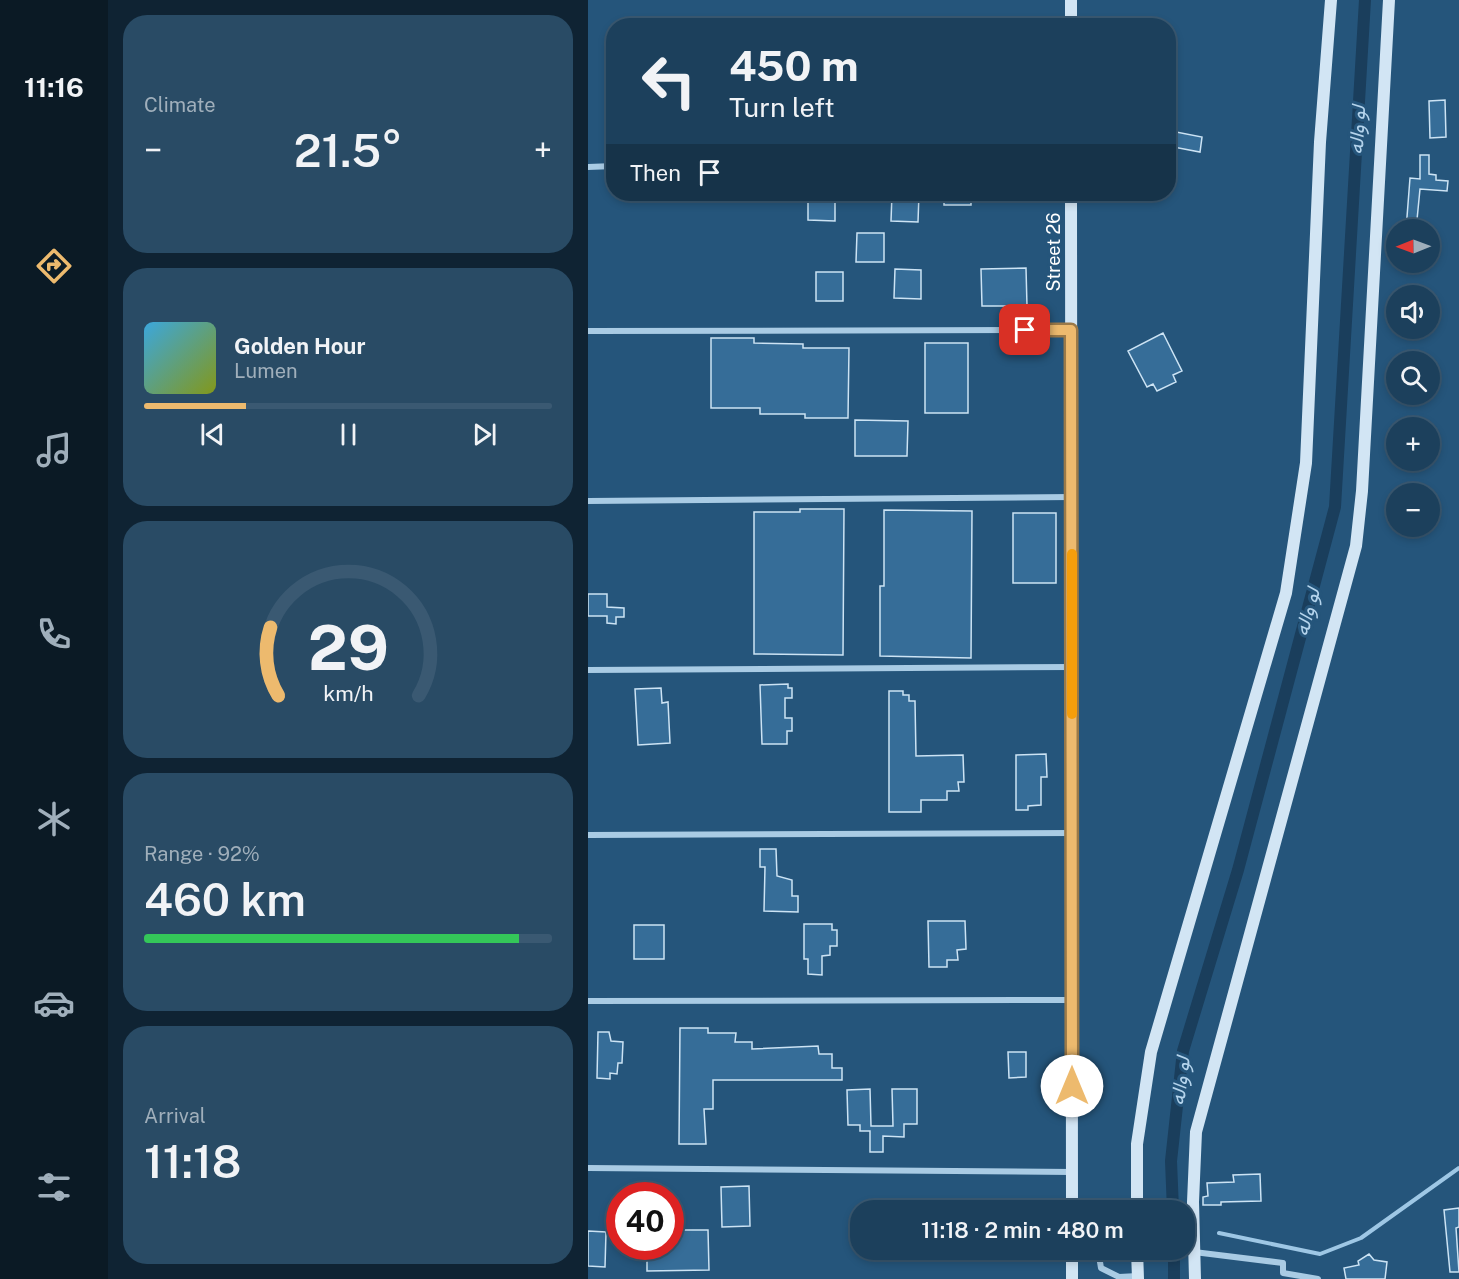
<!DOCTYPE html>
<meta charset="utf-8">
<style>
:root{--surface:#1c405c;--page:#294b65;--text:#f1f3f6;--muted:#a0afbb;--line:#3a5972;--accent:#edba6e}
body{margin:0;font-family:"Public Sans",Vazirmatn,sans-serif;background:var(--page);color:var(--text);height:100vh;display:flex;flex-direction:column;font-size:22px;white-space:nowrap}
*{box-sizing:border-box;margin:0}
p{font-size:20px;color:var(--muted)}
.icon{flex:none;width:33px;height:33px;fill:none;stroke:currentColor;stroke-width:2;stroke-linecap:round;stroke-linejoin:round}
.map{position:relative;flex:1;overflow:hidden}
.side{display:flex;flex-direction:column;gap:15px;padding:15px;background:#0f2333;width:480px}
.side>*{flex:none}
.banner{position:absolute;left:18px;top:18px;width:570px;height:183px;border-radius:24px;box-shadow:0 3px 9px #0003,0 0 0 2px var(--line);background:#1c405c;color:var(--text);overflow:hidden}
.needle{width:39px;rotate:269deg}
.fabs{position:absolute;left:798px;top:219px;display:grid;gap:12px}
.fabs a{display:grid;place-items:center;width:54px;height:54px;border-radius:50%;background:var(--surface);box-shadow:0 3px 9px #0003,0 0 0 2px var(--line);font-size:30px}
.speed{position:absolute;left:18px;top:1182px;display:flex;gap:12px;font-size:30px;font-weight:700;text-align:center}
.speed>*{display:grid;place-content:center;width:78px;height:78px;border-radius:50%;background:var(--surface);box-shadow:0 3px 9px #0003,0 0 0 2px var(--line);line-height:1}
.speed .limit{border:9px solid #d22;background:#fff;color:#111}
.pin{position:absolute;display:grid;place-items:center;width:51px;height:51px;color:#fff;margin:-26px;border-radius:12px;box-shadow:0 3px 9px #0006}
.me{position:absolute;width:66px;margin:-33px;rotate:0deg;stroke-linejoin:round;filter:drop-shadow(0 0 4px #0008)}
.turn{display:flex;align-items:center;gap:21px;height:126px;padding:0 24px;font-size:27px}
.turn .icon{width:78px;height:78px;stroke-width:2.5}
.turn b{display:block;font-size:42px;line-height:51px}
.then{display:flex;align-items:center;height:57px;padding:0 24px;background:#0003;gap:12px;font-size:22px}
.big{font-size:45px;font-weight:600;line-height:1.1}
.side .card{flex:1;display:flex;flex-direction:column;justify-content:center;gap:9px;min-width:0;padding:0 21px;border-radius:24px;background:var(--page)}
.side .dial{align-items:center;gap:0}
.dial svg{height:156px;overflow:visible;fill:none;stroke:var(--line);stroke-width:7;stroke-linecap:round;text-anchor:middle}
.dial text{fill:var(--text);stroke:none}
.song{display:flex;align-items:center;gap:18px}
.cover{width:72px;height:72px;border-radius:9px;background:linear-gradient(135deg,hsl(200 70% 55%),hsl(70 70% 35%))}
.played{height:6px;border-radius:3px;background:linear-gradient(90deg,var(--accent) 25%,var(--line) 25%)}
.keys{display:flex;justify-content:space-around;direction:ltr}
.heat{display:flex;justify-content:space-between;align-items:center;font-size:33px;direction:ltr}
.charge{height:9px;border-radius:4px;background:linear-gradient(90deg,#34c759 92%,var(--line) 0)}
.trip{position:absolute;left:262px;top:1200px;width:345px;height:60px;border-radius:24px;background:var(--surface);box-shadow:0 3px 9px #0003,0 0 0 2px var(--line);font-weight:600;line-height:60px;text-align:center}
main{display:flex;flex:1;min-height:0}
.dock{display:flex;flex-direction:column;width:108px;justify-content:space-around;align-items:center;background:#0b1a25;color:var(--muted)}
.dock .icon{width:42px;height:42px}
.dock .active{color:var(--accent)}
.dock b{font-size:27px;color:var(--text)}
.map>svg:first-child{display:block}
.lines{fill:none;stroke-linecap:round;stroke-linejoin:round}
.stream{stroke:#9ec7e5;stroke-width:4}
.canal{stroke:#1a3e5c;stroke-width:12}
.building{fill:#366d98;stroke:#cce3f4;stroke-width:1.5}
.street{stroke:#a9cbe4;stroke-width:6}
.secondary{stroke:#d2e5f4;stroke-width:12}
.route-casing{stroke:#9a7948;stroke-width:15}
.route{stroke:#edba6e;stroke-width:10}
.slow{stroke:#f59e0b;stroke-width:10}
.labels{text-anchor:middle;dominant-baseline:central;stroke-width:6;stroke-linejoin:round;paint-order:stroke}
.street-label{font-size:18px;fill:#fff;stroke:#25557b}
.water-label{font-size:20px;font-style:italic;fill:#b5d4ec;stroke:#25557b}
</style>
<main>
<nav class="dock">
<b>11:16</b>
<svg class="icon active" aria-label="directions" viewBox="0 0 24 24"><path d="M12 3l9 9-9 9-9-9zM9 14v-3h6M13 9l2 2-2 2"/></svg>
<svg class="icon" aria-label="music" viewBox="0 0 24 24"><path d="M9 18V5l10-2v13"/><circle cx="6" cy="18" r="3"/><circle cx="16" cy="16" r="3"/></svg>
<svg class="icon" aria-label="phone" viewBox="0 0 24 24"><path d="M5 4h4l2 5-3 2q2 4 5 5l2-3 5 2v4C11 20 4 13 5 4z"/></svg>
<svg class="icon" aria-label="climate" viewBox="0 0 24 24"><path d="M12 3v18M4 7l16 10M4 17L20 7"/></svg>
<svg class="icon" aria-label="car" viewBox="0 0 24 24"><path d="M5 17H2v-5l4-1 3-4h7l3 4 3 1v5h-3M9 17h6M6 11h13"/><circle cx="7" cy="17" r="2"/><circle cx="17" cy="17" r="2"/></svg>
<svg class="icon" aria-label="filters" viewBox="0 0 24 24"><path d="M4 7h16M4 17h16"/><circle cx="9" cy="7" r="2"/><circle cx="15" cy="17" r="2"/></svg>
</nav>
<section class="side">
<div class="card"><p>Climate</p>
<div class="heat"><a>−</a><b class="big">21.5°</b><a>+</a></div>
</div>
<div class="card">
<div class="song"><i class="cover"></i><div><b>Golden Hour</b><p>Lumen</p></div></div>
<div class="played"></div>
<div class="keys"><svg class="icon" aria-label="previous" viewBox="0 0 24 24"><path d="M18 5L8 12l10 7zM5 5v14"/></svg><svg class="icon" aria-label="pause" viewBox="0 0 24 24"><path d="M8 5v14M16 5v14"/></svg><svg class="icon" aria-label="next" viewBox="0 0 24 24"><path d="M6 5l10 7-10 7zM19 5v14"/></svg></div>
</div>
<div class="card dial"><svg viewBox="0 0 100 80">
<path d="M14 69A42 42 0 1 1 86 69"/>
<path d="M14 69A42 42 0 0 1 10 34" stroke="#edba6e"/>
<text x="50" y="56" font-size="32" font-weight="700">29</text>
<text x="50" y="72" font-size="11">km/h</text>
</svg></div>
<div class="card"><p>Range · 92%</p><b class="big">460 km</b><div class="charge"></div></div>
<div class="card"><p>Arrival</p><b class="big">11:18</b></div>
</section>
<div class="map">
<svg width="871" height="1279" viewBox="0 0 871 1279">
<rect width="100%" height="100%" fill="#25557b"/>
<g class="lines">
<path class="stream" d="M 631,1233 L 732,1254 L 773,1238 L 871,1168"/>
<path class="canal" d="M 585,1210 L 583,1161 L 595,1051 L 650,870 L 747,507 L 777,0
M 586,1250 L 586,1279"/>
</g>
<path class="building" d="M 857,100 L 858,137 L 842,138 L 841,101 Z
M 583,131 L 614,137 L 612,152 L 580,146 Z
M 832,155 L 841,155 L 841,174 L 848,175 L 848,180 L 860,181 L 859,191 L 832,189 L 828,230 L 818,230 L 822,178 L 832,179 Z
M 220,194 L 247,194 L 247,221 L 220,220 Z
M 304,194 L 331,194 L 330,222 L 303,221 Z
M 356,194 L 383,194 L 383,205 L 356,205 Z
M 269,233 L 296,233 L 296,262 L 268,262 Z
M 438,268 L 439,306 L 394,306 L 393,269 Z
M 307,269 L 333,270 L 333,299 L 306,298 Z
M 228,272 L 255,272 L 255,301 L 228,301 Z
M 575,333 L 594,371 L 585,375 L 588,382 L 569,391 L 565,384 L 559,387 L 540,351 Z
M 123,338 L 166,338 L 166,343 L 215,344 L 215,348 L 261,348 L 260,418 L 217,418 L 217,414 L 172,414 L 172,408 L 123,408 Z
M 337,343 L 380,343 L 380,413 L 337,413 Z
M 267,420 L 320,421 L 319,456 L 267,456 Z
M 212,509 L 256,509 L 255,655 L 166,654 L 166,512 L 212,512 Z
M 296,510 L 384,511 L 383,658 L 292,656 L 292,586 L 296,586 Z
M 425,513 L 468,513 L 468,583 L 425,583 Z
M 0,594 L 19,594 L 19,607 L 36,608 L 36,617 L 28,617 L 28,624 L 19,623 L 19,616 L 0,616 Z
M 200,684 L 200,688 L 204,688 L 204,698 L 197,698 L 197,718 L 204,718 L 204,731 L 199,731 L 199,744 L 174,744 L 172,685 Z
M 73,688 L 74,703 L 80,702 L 82,743 L 50,745 L 47,689 Z
M 301,691 L 315,691 L 315,695 L 321,695 L 321,701 L 327,701 L 328,756 L 375,755 L 376,782 L 370,782 L 371,791 L 359,791 L 359,800 L 333,800 L 333,812 L 301,812 Z
M 458,754 L 459,777 L 453,777 L 453,805 L 440,806 L 440,810 L 428,810 L 428,755 Z
M 172,849 L 188,849 L 189,876 L 204,880 L 204,896 L 210,896 L 210,912 L 176,911 L 177,867 L 172,867 Z
M 340,921 L 377,921 L 378,949 L 369,950 L 370,960 L 359,960 L 359,967 L 341,967 Z
M 216,924 L 244,924 L 244,930 L 249,930 L 249,946 L 242,946 L 242,955 L 234,956 L 234,975 L 220,974 L 220,959 L 216,959 Z
M 46,925 L 76,925 L 76,959 L 46,959 Z
M 92,1028 L 120,1028 L 120,1033 L 148,1033 L 147,1042 L 164,1042 L 164,1049 L 230,1046 L 231,1054 L 244,1054 L 244,1068 L 254,1068 L 254,1080 L 125,1080 L 125,1109 L 116,1109 L 118,1144 L 91,1144 Z
M 10,1032 L 21,1032 L 23,1041 L 35,1042 L 34,1063 L 30,1063 L 29,1074 L 22,1073 L 22,1079 L 9,1078 Z
M 420,1052 L 438,1052 L 438,1077 L 421,1078 Z
M 282,1089 L 283,1126 L 305,1126 L 304,1089 L 329,1089 L 329,1124 L 316,1124 L 316,1137 L 295,1136 L 295,1152 L 282,1152 L 282,1131 L 272,1131 L 272,1125 L 260,1125 L 259,1090 Z
M 672,1174 L 673,1201 L 633,1202 L 633,1205 L 615,1205 L 615,1197 L 620,1196 L 619,1183 L 646,1182 L 645,1175 Z
M 161,1186 L 162,1226 L 134,1227 L 133,1187 Z
M 871,1208 L 871,1227 L 868,1228 L 871,1272 L 862,1272 L 856,1210 Z
M 82,1230 L 120,1230 L 121,1270 L 59,1271 L 59,1246 L 82,1246 Z
M 0,1231 L 18,1232 L 17,1267 L 0,1266 Z
M 781,1254 L 786,1260 L 799,1262 L 797,1279 L 758,1279 L 756,1268 L 771,1265 L 770,1261 Z"/>
<g class="lines">
<path class="street" d="M 0,167 L 26,166
M 0,331 L 483,330
M 0,501 L 484,497
M 0,670 L 484,667
M 0,835 L 484,833
M 0,1001 L 484,1000
M 0,1168 L 484,1172
M 484,1200 L 502,1204 L 504,1210
M 510,1250 L 513,1268 L 531,1277 L 550,1276
M 606,1252 L 695,1263 L 695,1273 L 730,1279"/>
<path class="secondary" d="M 483,0 L 483,26
M 483,194 L 484,1210
M 549,1210 L 549,1144 L 563,1052 L 698,593 L 718,463 L 732,142 L 743,0
M 549,1250 L 550,1279
M 484,1279 L 484,1250
M 607,1279 L 605,1202 L 608,1132 L 768,546 L 774,491 L 801,0"/>
</g>
<g class="lines">
<defs>
<path id="route" d="M 437,330 L 483,330 L 484,1086"/>
</defs>
<use href="#route" class="route-casing"/>
<use href="#route" class="route"/>
<path class="slow" d="M 484,554 L 484,714"/>
</g>
<g class="labels">
<g class="street-label">
<text transform="translate(465 252) rotate(-90)">Street 26</text>
</g>
<g class="water-label">
<text transform="translate(769 130) rotate(-87)">لو واله</text>
<text transform="translate(719 612) rotate(-75)">لو واله</text>
<text transform="translate(592 1081) rotate(-83)">لو واله</text>
</g>
</g>
</svg>
<div class="fabs">
<a><svg class="needle" viewBox="-14 -14 28 28"><path d="M0-13l5 13h-10z" fill="#e53935"/><path d="M0 13l5-13h-10z" fill="#a0afbb"/></svg></a>
<a><svg class="icon" aria-label="sound" viewBox="0 0 24 24"><path d="M4 9h4l5-4v14l-5-4H4zM17 9q2 3 0 6"/></svg></a>
<a><svg class="icon" aria-label="search" viewBox="0 0 24 24"><circle cx="10" cy="10" r="6"/><path d="M15 15l6 6"/></svg></a>
<a>+</a>
<a>−</a>
</div>
<div class="speed"><div class="limit">40</div></div>
<div class="pin" style="left:437px;top:330px;background:#d93025"><svg class="icon" aria-label="arrive" viewBox="0 0 24 24"><path d="M6 21V4h12l-3 4 3 4H6"/></svg></div>
<svg class="me" style="left:484px;top:1086px" viewBox="-20 -20 40 40"><circle r="19" fill="#fff"/><path d="M0-13L10 11 0 6-10 11z" fill="#edba6e"/></svg>
<div class="trip">11:18 · 2 min · 480 m</div>
<div class="banner">
<div class="turn"><svg class="icon" aria-label="left" viewBox="0 0 24 24"><path d="M17 20v-9H6M10 6l-5 5 5 5"/></svg><div><b>450 m</b>Turn left</div></div>
<div class="then">Then<svg class="icon" aria-label="arrive" viewBox="0 0 24 24"><path d="M6 21V4h12l-3 4 3 4H6"/></svg></div>
</div>
</div>
</main>
